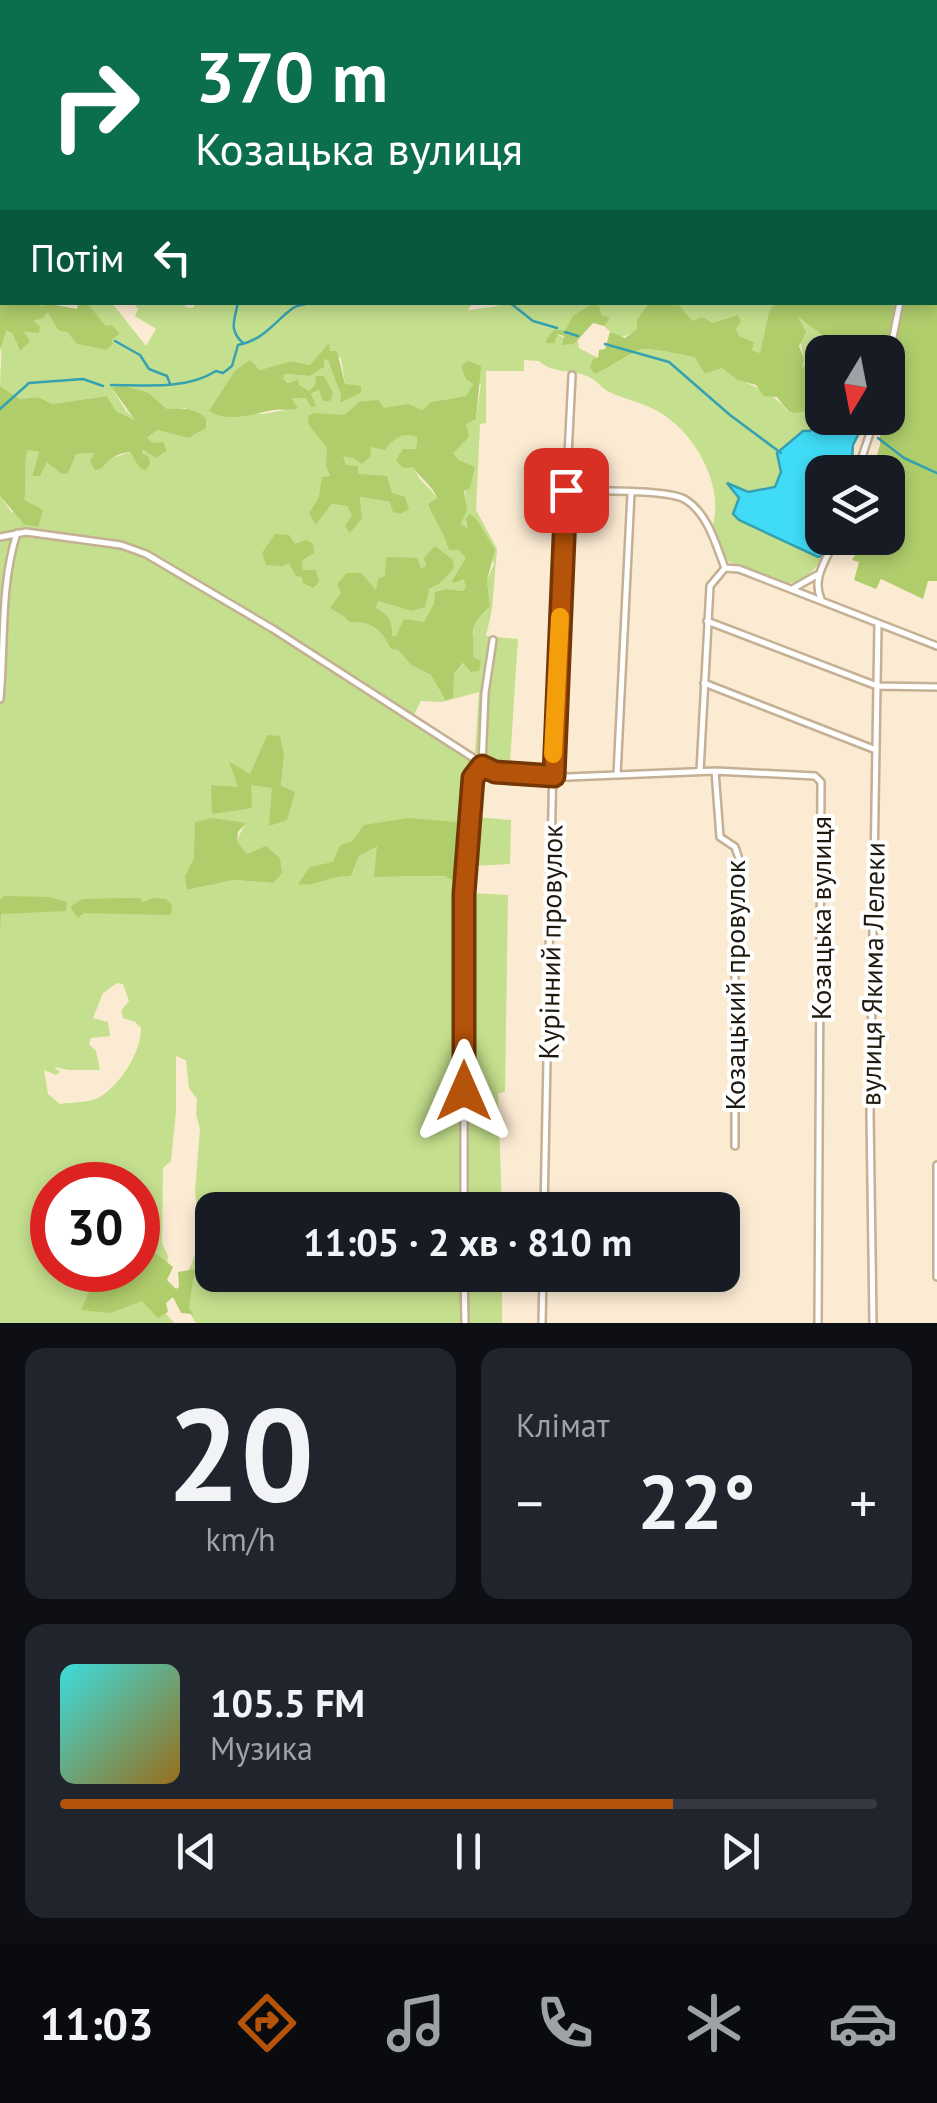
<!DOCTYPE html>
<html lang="uk">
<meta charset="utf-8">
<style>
:root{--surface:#171b24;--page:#20242c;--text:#f1f3f6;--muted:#9ea1a6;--line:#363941;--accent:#b45309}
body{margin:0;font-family:"PT Sans",sans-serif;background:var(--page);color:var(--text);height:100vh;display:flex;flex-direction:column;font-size:38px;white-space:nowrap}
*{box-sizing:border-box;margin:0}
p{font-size:32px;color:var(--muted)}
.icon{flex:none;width:55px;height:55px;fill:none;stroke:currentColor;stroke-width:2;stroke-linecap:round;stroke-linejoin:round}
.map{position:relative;height:1323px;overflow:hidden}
.side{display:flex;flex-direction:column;gap:25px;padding:25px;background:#0d0f14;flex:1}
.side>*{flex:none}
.hud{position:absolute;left:0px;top:0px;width:938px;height:305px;box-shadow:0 5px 15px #0003;background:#0b6e4f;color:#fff;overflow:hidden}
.needle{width:65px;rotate:190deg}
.controls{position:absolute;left:805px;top:335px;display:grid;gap:20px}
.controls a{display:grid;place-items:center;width:100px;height:100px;border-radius:20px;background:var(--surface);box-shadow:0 5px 15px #0003;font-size:50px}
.speed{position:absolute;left:30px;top:1162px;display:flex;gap:20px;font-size:50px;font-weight:700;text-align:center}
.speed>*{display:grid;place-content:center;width:130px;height:130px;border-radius:50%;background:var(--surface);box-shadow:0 5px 15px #0003;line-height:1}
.speed .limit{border:15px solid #d22;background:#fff;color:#111}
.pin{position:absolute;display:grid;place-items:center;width:85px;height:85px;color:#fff;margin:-42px;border-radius:20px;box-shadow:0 5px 15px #0006}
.me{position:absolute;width:110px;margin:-55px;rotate:0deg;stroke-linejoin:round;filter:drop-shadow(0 0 8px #0008)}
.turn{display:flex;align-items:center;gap:35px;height:210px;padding:0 30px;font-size:45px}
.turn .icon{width:130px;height:130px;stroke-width:2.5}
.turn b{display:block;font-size:70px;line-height:85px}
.then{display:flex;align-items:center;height:95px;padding:0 30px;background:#0003;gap:20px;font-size:38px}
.big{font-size:75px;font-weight:600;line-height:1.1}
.side .widget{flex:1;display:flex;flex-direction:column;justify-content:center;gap:15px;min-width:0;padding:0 35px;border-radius:20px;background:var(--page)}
.side .dial{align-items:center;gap:0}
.dial b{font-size:130px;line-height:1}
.song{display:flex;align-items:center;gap:30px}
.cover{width:120px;height:120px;border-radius:15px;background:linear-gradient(135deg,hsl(180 70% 55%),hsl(40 70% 35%))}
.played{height:10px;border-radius:5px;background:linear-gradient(90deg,var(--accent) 75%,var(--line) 75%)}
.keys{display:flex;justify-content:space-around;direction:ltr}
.heat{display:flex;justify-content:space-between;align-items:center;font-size:55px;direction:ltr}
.side .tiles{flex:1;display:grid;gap:25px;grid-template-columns:1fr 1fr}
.widget:last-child{grid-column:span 2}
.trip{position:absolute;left:195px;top:1192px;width:545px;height:100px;border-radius:20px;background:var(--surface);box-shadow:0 5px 15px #0003;font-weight:600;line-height:100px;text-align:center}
.menu{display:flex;height:160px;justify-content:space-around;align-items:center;background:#090b0e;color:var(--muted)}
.menu .icon{width:70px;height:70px}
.menu .on{color:var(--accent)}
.menu b{font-size:45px;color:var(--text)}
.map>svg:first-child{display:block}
.green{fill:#c4df8d;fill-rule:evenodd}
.forest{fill:#afcd6b}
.water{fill:#40dcf7;stroke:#36a2b1;stroke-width:2.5}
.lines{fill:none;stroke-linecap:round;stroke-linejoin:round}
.stream{stroke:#36a2b1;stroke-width:2.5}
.minor-casing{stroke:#c4b092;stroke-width:10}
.major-casing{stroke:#c4b092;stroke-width:12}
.minor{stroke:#fff;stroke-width:5}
.major{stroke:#fff;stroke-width:8}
.route-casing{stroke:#753606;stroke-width:25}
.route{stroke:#b45309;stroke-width:18}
.slow{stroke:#f59e0b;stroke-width:18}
.labels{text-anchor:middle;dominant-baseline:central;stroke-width:8;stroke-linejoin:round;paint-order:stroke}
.street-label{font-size:28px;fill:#20190e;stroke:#fff}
</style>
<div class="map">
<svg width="937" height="1323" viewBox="0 0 937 1323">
<rect width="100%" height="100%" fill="#fcebd3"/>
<path class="green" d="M 196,302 L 473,303 L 468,310 L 500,306 L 482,303 L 649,303 L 637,319 L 637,329 C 623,340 617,339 604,326 L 609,318 L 565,332 L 554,329 L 546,340 L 557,334 L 574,344 L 578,340 L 579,348 L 598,358 L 595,374 C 610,367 625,356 639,350 C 647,347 685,355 695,358 L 705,374 L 722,368 C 744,386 770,387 787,411 L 806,368 L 802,368 L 804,359 L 794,314 L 836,345 L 832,352 L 822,352 L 822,417 L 816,420 L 810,431 L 803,431 L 777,453 L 781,472 L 775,487 L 748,492 L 729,484 L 739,498 L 739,520 L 818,557 L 825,555 C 794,602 771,580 728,561 L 712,527 C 725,488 697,437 664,415 C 647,403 625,400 607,391 C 601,387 596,380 589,377 C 572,368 554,375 539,361 L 524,360 L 524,371 L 486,371 L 486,423 L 480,424 L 476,510 L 497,549 L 492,609 L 486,636 L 518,639 L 509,777 L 478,776 L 476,817 L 511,820 L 510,864 L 474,866 L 472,893 L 508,895 L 505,1092 L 498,1093 L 502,1210 L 212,1210 L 212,1275 L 502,1275 L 502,1323 L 196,1323 L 187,1309 L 187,1276 L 200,1241 L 195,1191 L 200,1129 L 196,1114 L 197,1099 L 189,1088 L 186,1060 L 176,1056 L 176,1112 L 171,1161 L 163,1168 L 162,1243 L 168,1256 L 161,1308 L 174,1323 L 0,1323 L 0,496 L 12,513 C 37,486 18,478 28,450 L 39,452 L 32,476 L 46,462 L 70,462 L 76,454 L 95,453 L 102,468 L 109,459 L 131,452 L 139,467 L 142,453 L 153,443 L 147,438 L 157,430 L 188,438 L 186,408 L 167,409 L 149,393 L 112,388 L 126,411 L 138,421 L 116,411 L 107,396 L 52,404 L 38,397 L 20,399 L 0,386 L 2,338 L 5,331 L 12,333 L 19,350 L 22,330 L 49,310 L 77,344 L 107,350 L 113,344 L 106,327 L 87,303 L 112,303 L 146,346 L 156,329 L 135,316 L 138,309 L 133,303 L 187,303 L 185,307 L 193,308 ZM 329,345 L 330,351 L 341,358 L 345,384 L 361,393 L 340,403 L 341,395 L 328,359 L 324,358 L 324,367 L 310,376 L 283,374 L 283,380 L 309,391 L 315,385 L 333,393 L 319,390 L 306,398 L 290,398 L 297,408 L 262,414 L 210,410 L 250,360 L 260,370 L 291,361 L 310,365 ZM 473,383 L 481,384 L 476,419 L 466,423 L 453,453 C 465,471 470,504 461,524 L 468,530 L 477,520 L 494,564 L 487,580 L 490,605 L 474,621 L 471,672 L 464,663 L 454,674 L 444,699 L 431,675 L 411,665 L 398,650 L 391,649 C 380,628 373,622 349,622 L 345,616 L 341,593 L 367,584 L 377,591 L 385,576 L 427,566 L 439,584 L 429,589 L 411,611 L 378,601 L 376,607 L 392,636 L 396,636 L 424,622 L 446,589 L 464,591 L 466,587 L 463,579 L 467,558 L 459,550 L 449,549 L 444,530 L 428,505 L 437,498 C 432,490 426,486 420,479 C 410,466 416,452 417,437 L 408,434 L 343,456 L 341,460 L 357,474 L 392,493 L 390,502 L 360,497 L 362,518 L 352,514 L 347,506 L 332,504 L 317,524 L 309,513 L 330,476 L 326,467 L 328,448 L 310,425 L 344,415 L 359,402 L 384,408 L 422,410 L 431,402 L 467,396 ZM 479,692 L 475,753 L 413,717 L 421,701 L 442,702 ZM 267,735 L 284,756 L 281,786 L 250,784 L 252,808 L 211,785 L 239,788 L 230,761 L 250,775 ZM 385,823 L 460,837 L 457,863 L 465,876 L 375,877 L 378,847 L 359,856 L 351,876 L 333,875 L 310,867 L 333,863 L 340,845 L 352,841 L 365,825 ZM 245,824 L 236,842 L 272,883 L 234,880 L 188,890 C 181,855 221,840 245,824 ZM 117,983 L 123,984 L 129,1001 L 121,1011 L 123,1018 L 135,1022 L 141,1028 C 141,1052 121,1084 100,1097 C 90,1103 72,1102 60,1104 L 48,1094 L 44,1070 L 56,1075 L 60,1072 L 54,1067 L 69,1070 L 100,1070 L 96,1051 L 89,1044 L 91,1038 L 110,1036 L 108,1022 L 93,1018 L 103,993 ZM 52,1185 L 138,1185 L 138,1270 L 52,1270 Z
M 677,303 L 775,303 L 769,311 L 760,353 L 752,350 L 753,342 L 739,336 L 736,328 L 693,321 Z"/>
<path class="forest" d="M 937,154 L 937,581 L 928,581 L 923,599 L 881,579 L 876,589 L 854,580 L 859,562 L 852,560 L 861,546 L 851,544 L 853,538 L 888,538 L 888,472 L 872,472 L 880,445 L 880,418 L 888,418 L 888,382 L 903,303 L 935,302 Z
M 0,268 L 2,302 L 38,303 L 42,306 L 45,303 L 77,309 L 78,303 L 87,303 L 106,326 L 112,325 L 120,334 L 112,339 L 113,344 L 107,350 L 77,344 L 67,332 L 58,330 L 48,312 L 43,318 L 33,321 L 40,326 L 39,333 L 23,331 L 30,341 L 20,351 L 12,333 L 6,331 L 0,351 Z
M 594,303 L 600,307 L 601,315 L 610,318 L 604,326 L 593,323 L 574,344 L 562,345 L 564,336 L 558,334 L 554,343 L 547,343 L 546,340 L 554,329 L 565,331 L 573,316 Z
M 649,303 L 677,303 L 693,321 L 702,317 L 713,323 L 738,315 L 741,322 L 736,328 L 739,336 L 754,342 L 752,350 L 760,353 L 769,311 L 775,303 L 895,303 L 886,352 L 832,352 L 836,345 L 798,317 L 806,332 L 799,346 L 804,359 L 802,368 L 812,361 L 821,395 L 814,410 C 791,412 793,419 777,397 L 764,396 L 756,385 L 738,380 L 722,368 L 705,374 L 695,358 C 686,355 647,347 639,350 C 625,356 610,367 595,374 L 590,367 L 593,359 L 598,358 L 599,350 L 605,349 L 610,332 L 625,338 L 637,329 L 637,319 Z
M 329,343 L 330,351 L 337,351 L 345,384 L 361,386 L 361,393 L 340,403 L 341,395 L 328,360 L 324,359 L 324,367 L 310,376 L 284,374 L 283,379 L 288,383 L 298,380 L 299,385 L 309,391 L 315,385 L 316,376 L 324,376 L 333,393 L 330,401 L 323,401 L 319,390 L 311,394 L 316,406 L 311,407 L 306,398 L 291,398 L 298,408 C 288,412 283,408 273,410 C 253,414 229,423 209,411 L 235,371 L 250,360 L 260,370 L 291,361 L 310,365 Z
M 468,361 L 481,366 L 476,419 L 466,424 L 469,437 L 453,453 L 458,460 L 475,467 L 470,488 L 464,491 L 467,510 L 461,524 L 468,529 L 466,518 L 470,514 L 477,520 L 495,550 L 487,580 L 490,606 C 466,628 475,629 473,657 L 481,661 L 479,671 L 471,672 L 463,663 L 454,674 L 453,698 L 445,700 L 431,675 L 411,665 L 398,650 L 391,649 C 380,628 373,622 349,622 L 344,616 L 330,608 L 341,593 L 337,584 L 347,573 L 361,573 L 376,590 L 378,579 L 385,576 L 386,557 L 417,558 L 421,568 L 426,566 L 424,558 L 435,546 L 453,560 L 454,568 L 439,584 L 429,589 L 425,607 L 411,611 L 378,601 L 376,608 C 388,614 393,622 392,636 L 396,636 L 404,619 L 424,622 L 434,604 L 435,592 L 446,589 L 463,591 L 466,587 L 463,579 L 454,583 L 452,581 L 466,558 L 459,550 L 449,550 C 444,532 435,521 428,504 L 437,498 C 434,487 419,477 413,467 L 403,468 L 396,460 L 403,449 L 416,449 L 417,437 C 402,432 393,439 385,450 L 371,447 L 370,457 L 362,464 L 355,459 L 343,456 L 346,465 L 358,466 L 358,474 L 387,476 L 392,493 L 405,497 L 409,509 L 400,514 L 393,512 L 390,502 L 360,497 L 362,518 L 350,533 L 345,526 L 352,515 L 347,506 L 332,504 L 316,525 L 309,513 L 319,496 L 322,477 L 330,476 L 326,467 L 327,448 L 309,425 L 308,416 L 315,413 L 344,415 L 359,402 L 378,400 L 384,408 L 408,404 L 422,410 L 431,402 L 466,396 L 473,384 L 466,379 L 461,366 Z
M 122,385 L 149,393 L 167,409 C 182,408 194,408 206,418 L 206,428 L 188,438 L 157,430 L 147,438 L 153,443 L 163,442 L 167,450 L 156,458 L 144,450 L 142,453 L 149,457 L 150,464 L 145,471 L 139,467 L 130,452 C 117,454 110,457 102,468 L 95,470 L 90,461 L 95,453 L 76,454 L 68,473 L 62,474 L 47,462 L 40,476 L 32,476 L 39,452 L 28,450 C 22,465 28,481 24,500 L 43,510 L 38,527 L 24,524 L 0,496 L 0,386 L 20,399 L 38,397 L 52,404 L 107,396 L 116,411 L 135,420 L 112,388 Z
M 275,534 L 289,535 L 295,544 L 306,540 L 313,544 L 314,553 L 302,560 L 303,570 L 316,570 L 319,582 L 313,588 L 303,583 L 302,577 L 296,576 L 289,563 L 282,566 L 266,565 L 262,553 Z
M 267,735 L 280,736 L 284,756 L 281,786 L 295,792 L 287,820 L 269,826 L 272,788 L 251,785 L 252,808 L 212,814 L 211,785 L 238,787 L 229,761 L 250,774 Z
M 212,818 L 246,823 L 238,832 L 237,842 L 247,854 L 266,846 L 280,858 L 282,873 L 273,883 L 234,880 L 187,890 L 185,876 L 194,858 L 195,822 Z
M 408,818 L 468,823 L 460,837 L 457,863 L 465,876 L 461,884 L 444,876 L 374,877 L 377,847 L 359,856 L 351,876 C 330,875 316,887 298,884 L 310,867 L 333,862 L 340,845 L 352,841 L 364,825 Z
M 4,896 L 50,897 L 67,902 L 66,911 L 1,914 L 0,932 L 0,900 Z
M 125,898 L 140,898 L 143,902 L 154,898 L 166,899 L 172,905 L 171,915 L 84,913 L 78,918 L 70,907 L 82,899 Z
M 138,1249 L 154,1252 L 173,1267 L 167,1280 L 176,1289 L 179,1287 L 178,1272 L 195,1269 L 189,1307 L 193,1314 L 181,1313 L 173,1297 L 166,1303 L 168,1312 L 158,1318 L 142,1301 L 110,1313 L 81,1310 L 90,1290 L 88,1270 L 138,1270 Z"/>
<path class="water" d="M 822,417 L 858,418 L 862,427 L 853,445 L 851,472 L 822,472 L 822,538 L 830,538 L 825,555 L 818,557 L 739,520 L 733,514 L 739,498 L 727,483 L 748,492 L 775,487 L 781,472 L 777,453 L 803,431 L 810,431 L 816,420 Z"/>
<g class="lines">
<path class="stream" d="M 238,302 C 235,319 228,330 243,343
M 509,302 L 533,321 L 557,328
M 565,332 L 578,336
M 115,341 L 140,355 L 149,369 L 167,376 L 170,384
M 605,344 L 669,362 L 730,415 L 781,453
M 111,385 C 146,385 186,390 216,371 L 223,373 L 232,366 L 238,345 C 264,340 274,322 293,308 C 299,304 310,304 317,302
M 0,409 L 29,383 L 83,379 L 103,386
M 878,438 L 904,458 L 937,473"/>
<defs>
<path id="minor" d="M 935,130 L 937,121
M 888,362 L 900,302
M 857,472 L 875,418
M 567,490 C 590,491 669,489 686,500 C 708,514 716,545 725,568
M 0,537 L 26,532 L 121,545 L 146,554 L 273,629 L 495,772 L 568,777 L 715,771 L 815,776 L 821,782 L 818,1323
M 725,568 L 739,569 L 937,646
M 794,588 L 817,575
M 821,599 C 811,577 828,559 835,538
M 707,621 L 877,686 L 937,687
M 704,683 L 876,750
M 0,699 C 5,645 0,585 17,533
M 700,771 L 710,586 L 725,568
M 715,771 L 720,837 L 735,847 L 739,859 L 735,871 L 735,1146
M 617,775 L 631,493
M 937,1165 L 937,1277
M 464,1210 L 464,893 L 473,778 L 482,766 L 485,693 L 493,640
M 544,1210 L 553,758 L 572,375
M 464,1275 L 465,1323
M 542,1323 L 543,1275
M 873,1323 L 870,1114 L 878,624"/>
<path id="major" d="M 862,0 L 865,2
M 935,63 L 937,65"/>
</defs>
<use href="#minor" class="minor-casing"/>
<use href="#major" class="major-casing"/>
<use href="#minor" class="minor"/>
<use href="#major" class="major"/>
</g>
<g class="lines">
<defs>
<path id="route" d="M 464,1091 L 464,894 L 473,778 L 482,766 L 495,772 L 554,776 L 566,490"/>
</defs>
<use href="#route" class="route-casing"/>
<use href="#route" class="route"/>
<path class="slow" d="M 553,754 L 560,617"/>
</g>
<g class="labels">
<g class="street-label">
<text transform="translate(820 918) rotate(-90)">Козацька вулиця</text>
<text transform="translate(550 942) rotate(-89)">Курінний провулок</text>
<text transform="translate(872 974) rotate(-89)">вулиця Якима Лелеки</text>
<text transform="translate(734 985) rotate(-90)">Козацький провулок</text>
</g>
</g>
</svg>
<div class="controls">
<a><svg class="needle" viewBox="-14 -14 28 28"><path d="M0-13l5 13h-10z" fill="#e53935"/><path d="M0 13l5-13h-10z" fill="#9ea1a6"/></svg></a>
<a><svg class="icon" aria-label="layers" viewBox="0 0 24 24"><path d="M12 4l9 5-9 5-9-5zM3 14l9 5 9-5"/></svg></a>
</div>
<div class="speed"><div class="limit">30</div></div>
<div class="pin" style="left:566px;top:490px;background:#d93025"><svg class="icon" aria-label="arrive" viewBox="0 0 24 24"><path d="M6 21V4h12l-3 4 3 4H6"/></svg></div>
<svg class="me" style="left:464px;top:1091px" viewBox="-20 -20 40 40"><path d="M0-17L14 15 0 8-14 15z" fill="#b45309" stroke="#fff" stroke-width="4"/></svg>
<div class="trip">11:05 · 2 хв · 810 m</div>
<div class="hud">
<div class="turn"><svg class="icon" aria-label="right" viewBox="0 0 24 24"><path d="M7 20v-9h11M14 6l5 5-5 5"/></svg><div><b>370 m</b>Козацька вулиця</div></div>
<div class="then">Потім<svg class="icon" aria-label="left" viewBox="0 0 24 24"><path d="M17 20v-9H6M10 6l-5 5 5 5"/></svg></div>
</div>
</div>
<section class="side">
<div class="tiles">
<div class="widget dial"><b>20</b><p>km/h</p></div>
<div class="widget"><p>Клімат</p>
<div class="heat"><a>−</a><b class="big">22°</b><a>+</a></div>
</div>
<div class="widget">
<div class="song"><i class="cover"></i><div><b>105.5 FM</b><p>Музика</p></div></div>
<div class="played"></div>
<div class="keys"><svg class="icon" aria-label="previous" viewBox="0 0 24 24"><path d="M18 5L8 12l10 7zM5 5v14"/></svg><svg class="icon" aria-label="pause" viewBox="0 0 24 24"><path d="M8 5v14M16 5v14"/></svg><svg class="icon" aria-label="next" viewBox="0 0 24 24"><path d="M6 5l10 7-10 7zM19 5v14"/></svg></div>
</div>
</div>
</section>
<nav class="menu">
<b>11:03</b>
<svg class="icon on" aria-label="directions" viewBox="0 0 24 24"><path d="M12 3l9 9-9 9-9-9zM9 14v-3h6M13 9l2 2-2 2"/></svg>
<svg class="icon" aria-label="music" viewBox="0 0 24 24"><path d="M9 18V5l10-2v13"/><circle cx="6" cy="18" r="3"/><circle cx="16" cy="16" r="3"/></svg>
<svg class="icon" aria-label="phone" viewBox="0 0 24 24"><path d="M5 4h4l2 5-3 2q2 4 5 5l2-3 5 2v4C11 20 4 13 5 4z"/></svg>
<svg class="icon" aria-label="climate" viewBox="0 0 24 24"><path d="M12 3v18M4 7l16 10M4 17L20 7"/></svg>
<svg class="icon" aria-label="car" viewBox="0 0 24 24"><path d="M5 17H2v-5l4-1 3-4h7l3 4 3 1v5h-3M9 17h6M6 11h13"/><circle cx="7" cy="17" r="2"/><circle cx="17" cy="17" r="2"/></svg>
</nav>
